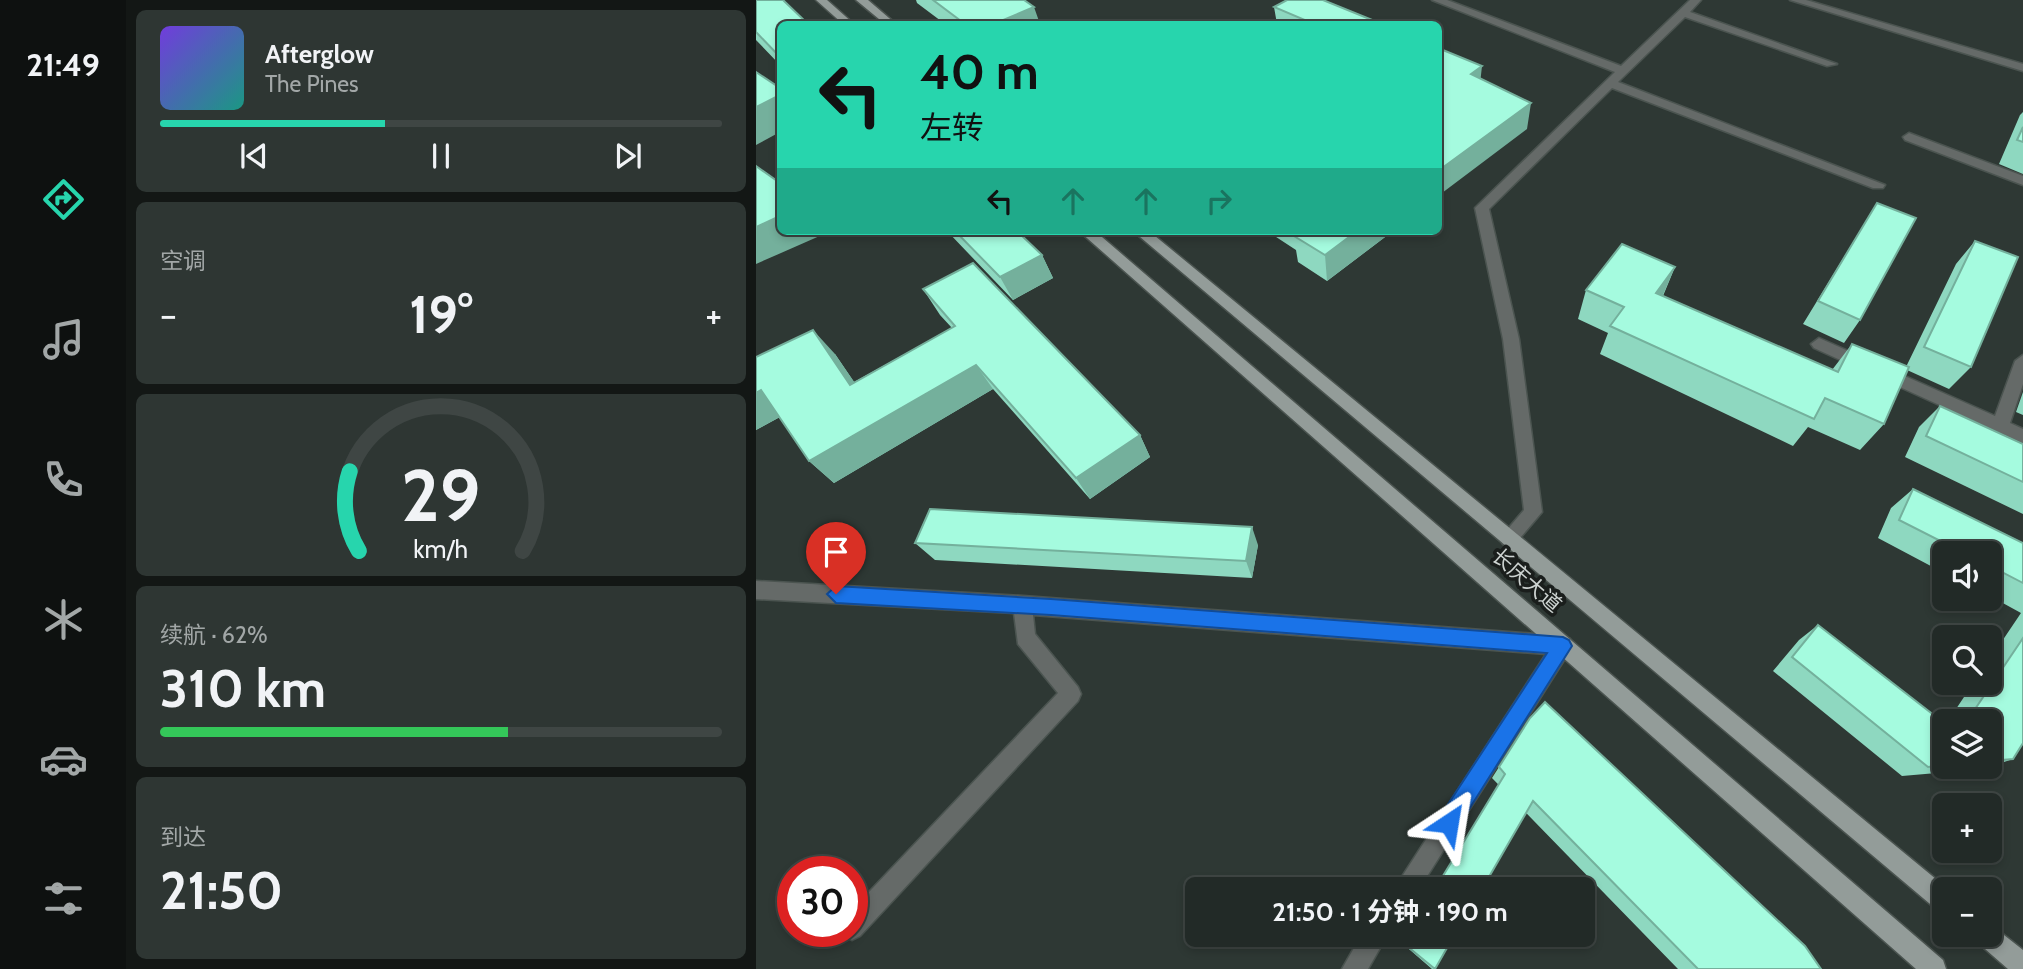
<!DOCTYPE html>
<html lang="zh">
<meta charset="utf-8">
<style>
:root{--surface:#222a27;--page:#2e3633;--text:#f1f3f6;--muted:#a2a7a7;--line:#3f4644;--accent:#27d5ad}
body{margin:0;font-family:Cabin,"Noto Sans SC",sans-serif;background:var(--page);color:var(--text);height:100vh;display:flex;flex-direction:column;font-size:26px;white-space:nowrap}
*{box-sizing:border-box;margin:0}
p{font-size:23px;color:var(--muted)}
.icon{flex:none;width:38px;height:38px;fill:none;stroke:currentColor;stroke-width:2;stroke-linecap:round;stroke-linejoin:round}
.map{position:relative;flex:1;overflow:hidden}
.sheet{display:flex;flex-direction:column;gap:10px;padding:10px;background:#131715;width:630px}
.sheet>*{flex:none}
.hud{position:absolute;left:21px;top:21px;width:665px;height:214px;border-radius:10px;box-shadow:0 4px 10px #0003,0 0 0 2px var(--line);background:#27d5ad;color:#111;overflow:hidden}
.controls{position:absolute;left:1176px;top:541px;display:grid;gap:14px}
.controls a{display:grid;place-items:center;width:70px;height:70px;border-radius:10px;background:var(--surface);box-shadow:0 4px 10px #0003,0 0 0 2px var(--line);font-size:35px}
.speed{position:absolute;left:21px;top:856px;display:flex;gap:14px;font-size:35px;font-weight:700;text-align:center}
.speed>*{display:grid;place-content:center;width:91px;height:91px;border-radius:50%;background:var(--surface);box-shadow:0 4px 10px #0003,0 0 0 2px var(--line);line-height:1}
.speed .limit{border:10px solid #d22;background:#fff;color:#111}
.pin{position:absolute;display:grid;place-items:center;width:60px;height:60px;color:#fff;margin:-72px -30px;border-radius:50% 50% 50% 0;rotate:-45deg;box-shadow:0 0 7px #0007}
.pin .icon{rotate:45deg}
.me{position:absolute;width:77px;margin:-38px;rotate:33deg;stroke-linejoin:round;filter:drop-shadow(0 0 5px #0008)}
.turn{display:flex;align-items:center;gap:24px;height:147px;padding:0 28px;font-size:32px}
.turn .icon{width:91px;height:91px;stroke-width:2.5}
.turn b{display:block;font-size:49px;line-height:60px}
.lanes{display:flex;align-items:center;height:66px;padding:0 28px;background:#0003;justify-content:center;gap:35px;direction:ltr}
.lanes .off{opacity:.35}
.big{font-size:52px;font-weight:700;line-height:1.1}
.sheet .widget{flex:1;display:flex;flex-direction:column;justify-content:center;gap:10px;min-width:0;padding:0 24px;border-radius:10px;background:var(--page)}
.sheet .dial{align-items:center;gap:0}
.dial svg{height:182px;overflow:visible;fill:none;stroke:var(--line);stroke-width:7;stroke-linecap:round;text-anchor:middle}
.dial text{fill:var(--text);stroke:none}
.song{display:flex;align-items:center;gap:21px}
.cover{width:84px;height:84px;border-radius:10px;background:linear-gradient(135deg,hsl(260 70% 55%),hsl(170 70% 35%))}
.played{height:7px;border-radius:4px;background:linear-gradient(90deg,var(--accent) 40%,var(--line) 40%)}
.keys{display:flex;justify-content:space-around;direction:ltr}
.heat{display:flex;justify-content:space-between;align-items:center;font-size:38px;direction:ltr}
.charge{height:10px;border-radius:5px;background:linear-gradient(90deg,#34c759 62%,var(--line) 0)}
.trip{position:absolute;left:429px;top:877px;width:410px;height:70px;border-radius:10px;background:var(--surface);box-shadow:0 4px 10px #0003,0 0 0 2px var(--line);font-weight:700;line-height:70px;text-align:center}
main{display:flex;flex:1;min-height:0}
.dock{display:flex;flex-direction:column;width:126px;justify-content:space-around;align-items:center;background:#0e1110;color:var(--muted)}
.dock .icon{width:49px;height:49px}
.dock .active{color:var(--accent)}
.dock b{font-size:32px;color:var(--text)}
.map>svg:first-child{display:block}
.lines{fill:none;stroke-linecap:round;stroke-linejoin:round}
.minor-casing{stroke:#4b5450;stroke-width:3}
.major-casing{stroke:#4b5450;stroke-width:3}
.minor{fill:#656a68;fill-rule:evenodd}
.major{fill:#939c99;fill-rule:evenodd}
.wall{fill:#8ed8c0}
.shaded-wall{fill:#74b09c}
.building{fill:#a5fbdf;stroke:#74b09c;stroke-width:2}
.route{fill:#1a73e8;stroke:#114b97;stroke-width:2}
.labels{text-anchor:middle;dominant-baseline:central;stroke-width:7;stroke-linejoin:round;paint-order:stroke}
.street-label{font-size:21px;fill:#cdd3d1;stroke:#1a1e1c}
</style>
<main>
<nav class="dock">
<b>21:49</b>
<svg class="icon active" aria-label="directions" viewBox="0 0 24 24"><path d="M12 3l9 9-9 9-9-9zM9 14v-3h6M13 9l2 2-2 2"/></svg>
<svg class="icon" aria-label="music" viewBox="0 0 24 24"><path d="M9 18V5l10-2v13"/><circle cx="6" cy="18" r="3"/><circle cx="16" cy="16" r="3"/></svg>
<svg class="icon" aria-label="phone" viewBox="0 0 24 24"><path d="M5 4h4l2 5-3 2q2 4 5 5l2-3 5 2v4C11 20 4 13 5 4z"/></svg>
<svg class="icon" aria-label="climate" viewBox="0 0 24 24"><path d="M12 3v18M4 7l16 10M4 17L20 7"/></svg>
<svg class="icon" aria-label="car" viewBox="0 0 24 24"><path d="M5 17H2v-5l4-1 3-4h7l3 4 3 1v5h-3M9 17h6M6 11h13"/><circle cx="7" cy="17" r="2"/><circle cx="17" cy="17" r="2"/></svg>
<svg class="icon" aria-label="filters" viewBox="0 0 24 24"><path d="M4 7h16M4 17h16"/><circle cx="9" cy="7" r="2"/><circle cx="15" cy="17" r="2"/></svg>
</nav>
<section class="sheet">
<div class="widget">
<div class="song"><i class="cover"></i><div><b>Afterglow</b><p>The Pines</p></div></div>
<div class="played"></div>
<div class="keys"><svg class="icon" aria-label="previous" viewBox="0 0 24 24"><path d="M18 5L8 12l10 7zM5 5v14"/></svg><svg class="icon" aria-label="pause" viewBox="0 0 24 24"><path d="M8 5v14M16 5v14"/></svg><svg class="icon" aria-label="next" viewBox="0 0 24 24"><path d="M6 5l10 7-10 7zM19 5v14"/></svg></div>
</div>
<div class="widget"><p>空调</p>
<div class="heat"><a>−</a><b class="big">19°</b><a>+</a></div>
</div>
<div class="widget dial"><svg viewBox="0 0 100 80">
<path d="M14 69A42 42 0 1 1 86 69"/>
<path d="M14 69A42 42 0 0 1 10 34" stroke="#27d5ad"/>
<text x="50" y="56" font-size="32" font-weight="700">29</text>
<text x="50" y="72" font-size="11">km/h</text>
</svg></div>
<div class="widget"><p>续航 · 62%</p><b class="big">310 km</b><div class="charge"></div></div>
<div class="widget"><p>到达</p><b class="big">21:50</b></div>
</section>
<div class="map">
<svg width="1267" height="969" viewBox="0 0 1267 969">
<rect width="100%" height="100%" fill="#2e3834"/>
<g class="lines">
<defs>
<path id="minor" d="M 676,0 L 691,0 L 865,66 L 934,0 L 945,0 L 934,12 L 1081,64 L 1071,66 L 929,17 L 862,82 L 1129,185 L 1127,188 L 1117,188 L 856,88 L 733,209 L 763,339 L 786,512 L 759,544 L 753,546 L 747,544 L 744,538 L 768,510 L 747,339 L 719,208 L 859,72 Z
M 1034,0 L 1050,0 L 1267,64 L 1267,71 Z
M 1153,133 L 1267,176 L 1267,185 L 1149,140 L 1147,137 Z
M 1063,338 L 1239,416 L 1259,361 L 1267,355 L 1267,384 L 1254,423 L 1267,429 L 1267,443 L 1058,348 L 1055,344 Z
M 0,581 L 267,596 L 807,636 L 814,639 L 817,646 L 663,889 L 638,889 L 790,654 L 277,615 L 279,634 L 322,687 L 325,694 L 322,701 L 104,936 L 96,940 L 88,936 L 85,931 L 96,931 L 96,910 L 302,693 L 262,644 L 258,613 L 0,599 Z
M 606,934 L 632,934 L 612,969 L 586,969 Z"/>
<path id="major" d="M 60,0 L 71,0 L 98,24 L 87,24 Z
M 100,0 L 112,0 L 140,24 L 129,24 Z
M 323,231 L 339,231 L 1187,960 L 1190,969 L 1160,969 Z
M 377,231 L 393,231 L 1192,889 L 1188,889 L 1188,913 L 1180,909 Z
M 1234,924 L 1267,950 L 1267,969 L 1252,969 L 1221,942 L 1217,934 L 1234,934 Z"/>
</defs>
<use href="#minor" class="minor-casing"/>
<use href="#major" class="major-casing"/>
<use href="#minor" class="minor"/>
<use href="#major" class="major"/>
</g>
<path class="wall" d="M 0,0 L 24,24 L 24,65 L 0,40 Z
M 160,0 L 268,0 L 284,24 L 189,24 L 161,3 Z
M 518,7 L 626,24 L 521,24 Z
M 1267,112 L 1267,174 L 1243,164 L 1264,115 Z
M 1121,203 L 1104,320 L 1088,343 L 1047,324 Z
M 191,231 L 261,231 L 286,255 L 297,278 L 257,300 Z
M 511,231 L 637,231 L 571,281 L 542,262 L 540,250 Z
M 1219,241 L 1215,367 L 1193,389 L 1151,370 L 1128,424 L 1104,450 L 1052,427 L 1037,446 L 844,354 L 852,333 L 822,319 L 830,290 L 919,267 L 907,296 L 1076,370 L 1096,344 L 1150,367 L 1200,264 Z
M 167,289 L 384,435 L 394,457 L 334,499 L 237,389 L 78,483 L 53,461 L 24,417 L 0,430 L 0,357 L 79,354 L 98,382 L 196,328 L 184,315 Z
M 1267,392 L 1267,415 L 1260,412 Z
M 1184,406 L 1267,444 L 1267,514 L 1149,457 L 1163,427 Z
M 1157,489 L 1267,543 L 1267,743 L 1257,759 L 1227,769 L 1146,776 L 1017,671 L 1043,640 L 1062,625 L 1188,723 L 1188,766 L 1234,766 L 1234,721 L 1192,721 L 1218,682 L 1234,682 L 1234,659 L 1265,613 L 1234,596 L 1234,553 L 1188,553 L 1188,573 L 1122,538 L 1135,508 Z
M 159,543 L 502,545 L 496,578 L 179,560 Z
M 743,767 L 1065,969 L 922,969 L 736,778 Z
M 651,934 L 679,969 L 676,969 L 646,943 Z"/>
<path class="shaded-wall" d="M 278,7 L 284,24 L 246,24 L 245,21 Z
M 726,66 L 723,93 L 715,74 Z
M 24,95 L 24,132 L 0,145 L 0,107 Z
M 775,103 L 771,129 L 682,196 L 682,171 Z
M 24,216 L 24,231 L 75,231 L 0,264 L 0,227 Z
M 601,231 L 637,231 L 571,281 L 569,255 Z
M 286,255 L 297,278 L 257,300 L 244,277 Z
M 919,267 L 906,297 L 900,293 Z
M 57,330 L 79,354 L 116,408 L 94,385 Z
M 220,365 L 237,389 L 78,483 L 53,461 Z
M 5,390 L 31,413 L 0,430 L 0,393 Z
M 384,435 L 394,457 L 334,499 L 320,478 Z
M 496,527 L 502,545 L 496,578 L 490,561 Z"/>
<path class="building" d="M 0,0 L 27,0 L 52,24 L 24,24 L 24,57 L 0,32 Z
M 177,0 L 268,0 L 278,7 L 245,21 L 250,24 L 209,24 Z
M 531,0 L 567,0 L 626,24 L 558,24 L 518,7 Z
M 682,48 L 726,66 L 715,74 L 775,103 L 682,171 Z
M 0,72 L 24,88 L 24,95 L 0,107 Z
M 1267,127 L 1267,142 L 1261,140 Z
M 0,166 L 24,183 L 24,216 L 0,227 Z
M 1121,203 L 1160,218 L 1104,320 L 1062,301 Z
M 199,231 L 261,231 L 286,255 L 244,277 Z
M 546,231 L 601,231 L 569,255 L 538,236 Z
M 1219,241 L 1262,257 L 1215,367 L 1168,347 Z
M 866,244 L 919,267 L 900,293 L 1082,372 L 1096,344 L 1153,367 L 1128,424 L 1069,398 L 1058,419 L 854,326 L 868,307 L 830,290 Z
M 217,263 L 384,435 L 320,478 L 220,365 L 53,461 L 5,390 L 0,393 L 0,357 L 57,330 L 94,385 L 199,326 L 167,289 Z
M 1184,406 L 1267,444 L 1267,482 L 1170,436 Z
M 1157,489 L 1267,543 L 1267,583 L 1234,566 L 1234,553 L 1208,553 L 1143,520 Z
M 174,509 L 496,527 L 490,561 L 159,543 Z
M 1062,625 L 1188,723 L 1188,765 L 1172,767 L 1036,657 Z
M 1267,638 L 1267,743 L 1257,759 L 1234,761 L 1234,721 L 1211,721 Z
M 789,702 L 1049,946 L 1065,969 L 942,969 L 777,801 L 726,889 L 679,889 L 749,774 L 743,767 L 774,718 Z
M 651,934 L 699,934 L 679,969 L 646,942 Z"/>
<path class="route" d="M 80,586 L 295,599 L 807,637 L 813,640 L 816,646 L 700,830 L 693,833 L 685,830 L 682,823 L 685,815 L 791,653 L 295,615 L 80,603 L 71,594 Z"/>
<g class="labels">
<g class="street-label">
<text transform="translate(771 580) rotate(41)">长庆大道</text>
</g>
</g>
</svg>
<div class="controls">
<a><svg class="icon" aria-label="sound" viewBox="0 0 24 24"><path d="M4 9h4l5-4v14l-5-4H4zM17 9q2 3 0 6"/></svg></a>
<a><svg class="icon" aria-label="search" viewBox="0 0 24 24"><circle cx="10" cy="10" r="6"/><path d="M15 15l6 6"/></svg></a>
<a><svg class="icon" aria-label="layers" viewBox="0 0 24 24"><path d="M12 4l9 5-9 5-9-5zM3 14l9 5 9-5"/></svg></a>
<a>+</a>
<a>−</a>
</div>
<div class="speed"><div class="limit">30</div></div>
<div class="pin" style="left:80px;top:594px;background:#d93025"><svg class="icon" aria-label="arrive" viewBox="0 0 24 24"><path d="M6 21V4h12l-3 4 3 4H6"/></svg></div>
<svg class="me" style="left:693px;top:823px" viewBox="-20 -20 40 40"><path d="M0-17L14 15 0 8-14 15z" fill="#1a73e8" stroke="#fff" stroke-width="4"/></svg>
<div class="trip">21:50 · 1 分钟 · 190 m</div>
<div class="hud">
<div class="turn"><svg class="icon" aria-label="left" viewBox="0 0 24 24"><path d="M17 20v-9H6M10 6l-5 5 5 5"/></svg><div><b>40 m</b>左转</div></div>
<div class="lanes"><svg class="icon" aria-label="left" viewBox="0 0 24 24"><path d="M17 20v-9H6M10 6l-5 5 5 5"/></svg><svg class="icon off" aria-label="ahead" viewBox="0 0 24 24"><path d="M12 20V5M6 11l6-6 6 6"/></svg><svg class="icon off" aria-label="ahead" viewBox="0 0 24 24"><path d="M12 20V5M6 11l6-6 6 6"/></svg><svg class="icon off" aria-label="right" viewBox="0 0 24 24"><path d="M7 20v-9h11M14 6l5 5-5 5"/></svg></div>
</div>
</div>
</main>
